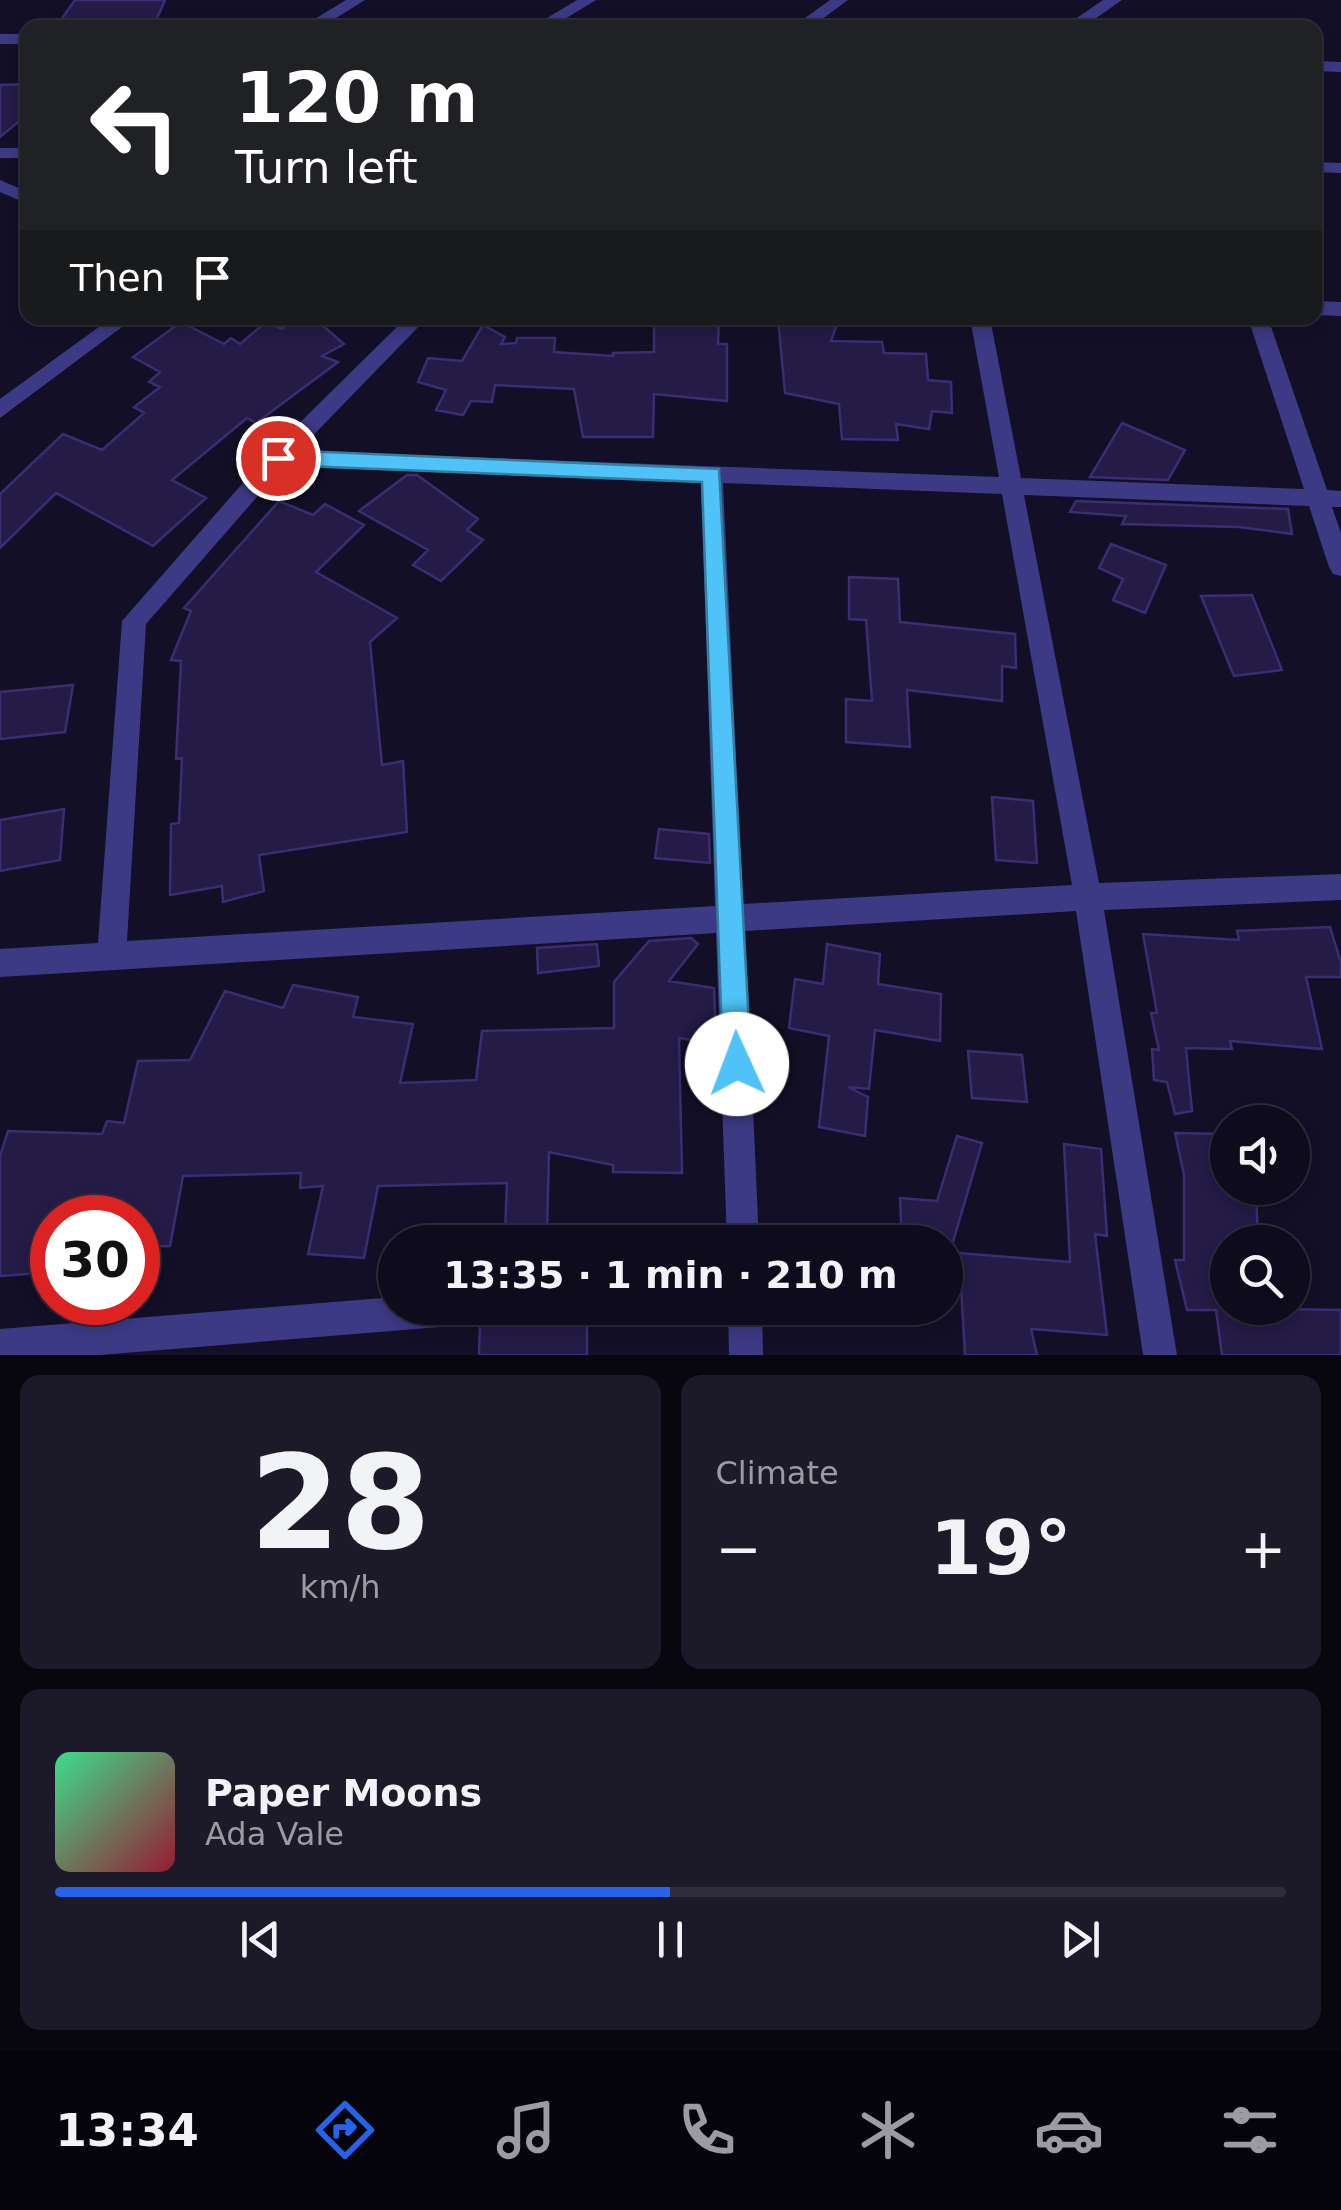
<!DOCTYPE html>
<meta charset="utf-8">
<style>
:root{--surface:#0e0b1c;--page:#1c1929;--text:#f1f3f6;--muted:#9b9ba3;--line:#2e2b3b;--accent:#2563eb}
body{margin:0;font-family:"DejaVu Sans",sans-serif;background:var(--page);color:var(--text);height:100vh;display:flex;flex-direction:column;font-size:38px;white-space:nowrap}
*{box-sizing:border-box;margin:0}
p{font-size:32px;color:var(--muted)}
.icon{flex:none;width:55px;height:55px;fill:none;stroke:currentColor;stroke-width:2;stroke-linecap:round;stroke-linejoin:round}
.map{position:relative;height:1355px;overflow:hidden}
.drawer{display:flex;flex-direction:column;gap:20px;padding:20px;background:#08060f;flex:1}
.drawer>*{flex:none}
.hud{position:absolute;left:20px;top:20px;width:1302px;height:305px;border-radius:20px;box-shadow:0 5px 15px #0003,0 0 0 2px var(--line);background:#202124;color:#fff;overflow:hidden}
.tools{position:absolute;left:1210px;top:1105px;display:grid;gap:20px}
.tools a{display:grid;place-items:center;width:100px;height:100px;border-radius:50%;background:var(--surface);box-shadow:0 5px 15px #0003,0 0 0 2px var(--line);font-size:50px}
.speed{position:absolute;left:30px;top:1195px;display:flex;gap:20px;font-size:50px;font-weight:700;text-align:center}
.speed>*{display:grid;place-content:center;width:130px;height:130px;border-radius:50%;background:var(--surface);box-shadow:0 5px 15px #0003,0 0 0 2px var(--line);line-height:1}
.speed .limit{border:15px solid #d22;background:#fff;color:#111}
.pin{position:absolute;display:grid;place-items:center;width:85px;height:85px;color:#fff;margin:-42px;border:5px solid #fff;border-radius:50%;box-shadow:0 2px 10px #0007}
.me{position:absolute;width:110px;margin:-55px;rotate:358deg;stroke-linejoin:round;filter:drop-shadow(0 0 8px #0008)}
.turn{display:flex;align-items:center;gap:35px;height:210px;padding:0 50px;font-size:45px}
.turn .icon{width:130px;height:130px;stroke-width:2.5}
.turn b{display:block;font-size:70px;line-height:85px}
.then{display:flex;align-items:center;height:95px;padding:0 50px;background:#0003;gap:20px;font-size:38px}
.big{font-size:75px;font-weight:800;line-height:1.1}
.drawer .widget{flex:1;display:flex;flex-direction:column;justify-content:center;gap:15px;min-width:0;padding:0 35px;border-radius:20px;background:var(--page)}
.drawer .dial{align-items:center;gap:0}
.dial b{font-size:130px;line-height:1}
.song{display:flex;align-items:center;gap:30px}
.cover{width:120px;height:120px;border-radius:15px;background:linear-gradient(135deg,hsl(150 70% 55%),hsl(350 70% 35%))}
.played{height:10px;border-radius:5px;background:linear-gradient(90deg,var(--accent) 50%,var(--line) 50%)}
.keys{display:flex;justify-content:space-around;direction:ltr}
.heat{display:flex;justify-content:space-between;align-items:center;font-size:55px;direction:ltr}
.drawer .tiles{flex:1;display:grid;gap:20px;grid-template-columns:1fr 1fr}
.widget:last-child{grid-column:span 2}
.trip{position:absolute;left:378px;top:1225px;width:585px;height:100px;border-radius:50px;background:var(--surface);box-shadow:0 5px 15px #0003,0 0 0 2px var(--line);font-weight:800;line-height:100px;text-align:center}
.menu{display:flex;height:160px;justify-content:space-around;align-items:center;background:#06040b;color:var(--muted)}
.menu .icon{width:70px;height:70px}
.menu .selected{color:var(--accent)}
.menu b{font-size:45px;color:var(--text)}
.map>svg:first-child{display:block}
.building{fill:#241b47;stroke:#3b2d73;stroke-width:2.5}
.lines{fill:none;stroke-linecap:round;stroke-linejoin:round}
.minor{fill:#3d3a85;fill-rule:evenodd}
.route{fill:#4fc3f7;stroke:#337fa1;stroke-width:2.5}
</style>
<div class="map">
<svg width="1341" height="1355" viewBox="0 0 1341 1355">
<rect width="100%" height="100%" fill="#130f26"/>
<path class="building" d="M 75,0 L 165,0 L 153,27 L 56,27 Z
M 28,84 L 28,114 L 0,137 L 0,85 Z
M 293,318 L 322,325 L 344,344 L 322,356 L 338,362 L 256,423 L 247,418 L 172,480 L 206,498 L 153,546 L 56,493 L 0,548 L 0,494 L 63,434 L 102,450 L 144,413 L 134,407 L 160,387 L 149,382 L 160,372 L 133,357 L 181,322 L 224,344 L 231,338 L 240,344 L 266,322 L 282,329 Z
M 654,318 L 719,318 L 718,344 L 727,344 L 727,401 L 654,394 L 653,437 L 583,437 L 574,389 L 495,385 L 492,402 L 471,401 L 463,415 L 436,410 L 446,390 L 418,382 L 428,358 L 462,361 L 483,325 L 505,337 L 501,344 L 516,343 L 517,338 L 555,338 L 554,352 L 613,356 L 613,353 L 654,352 Z
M 778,318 L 839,318 L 831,341 L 882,342 L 884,353 L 926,354 L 928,380 L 951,382 L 952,413 L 932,411 L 929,429 L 896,424 L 898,440 L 842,439 L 839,404 L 785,393 Z
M 1122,423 L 1185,450 L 1168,480 L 1090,477 Z
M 407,475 L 417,475 L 478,519 L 467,530 L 483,540 L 441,581 L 413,565 L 428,550 L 359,511 Z
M 279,501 L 313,515 L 325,504 L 364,525 L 316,572 L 397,618 L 370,642 L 382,765 L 403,761 L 407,832 L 259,855 L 264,891 L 223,902 L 222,886 L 170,895 L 171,824 L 179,823 L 182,758 L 176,759 L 181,661 L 171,660 L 191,611 L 184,608 Z
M 1076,501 L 1288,509 L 1292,534 L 1239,527 L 1122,524 L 1126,516 L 1070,512 Z
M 1111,544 L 1166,565 L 1145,613 L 1113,600 L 1123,579 L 1099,568 Z
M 849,577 L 898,579 L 900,622 L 1015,634 L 1016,668 L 1002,666 L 1002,701 L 907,690 L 910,747 L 846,742 L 846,699 L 872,701 L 866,620 L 849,619 Z
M 1252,595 L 1282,670 L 1234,676 L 1201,596 Z
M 73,685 L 65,732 L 0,739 L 0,692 Z
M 992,797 L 1033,801 L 1037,863 L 996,860 Z
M 64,809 L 60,860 L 0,871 L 0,820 Z
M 659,829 L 709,834 L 710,863 L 655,858 Z
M 1330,927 L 1341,963 L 1341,977 L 1306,977 L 1322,1049 L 1230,1041 L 1232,1049 L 1186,1048 L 1192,1111 L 1175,1114 L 1167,1082 L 1154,1080 L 1152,1049 L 1159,1050 L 1151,1013 L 1157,1013 L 1143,934 L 1239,940 L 1237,931 Z
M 691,938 L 698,944 L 669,981 L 714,988 L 716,1044 L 679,1038 L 682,1173 L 613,1172 L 613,1165 L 549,1152 L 547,1231 L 505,1232 L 507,1183 L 378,1186 L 364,1258 L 308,1254 L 323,1186 L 300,1188 L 301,1173 L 183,1176 L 170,1246 L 138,1247 L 144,1218 L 52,1218 L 52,1272 L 0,1276 L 0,1156 L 8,1131 L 102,1134 L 107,1121 L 124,1123 L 138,1061 L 190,1060 L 225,991 L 283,1008 L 293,985 L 358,997 L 353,1017 L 413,1024 L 400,1083 L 476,1080 L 482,1031 L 614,1028 L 614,982 L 649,941 Z
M 597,944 L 599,966 L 538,973 L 537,948 Z
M 827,944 L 880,954 L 878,984 L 941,994 L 940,1041 L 875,1030 L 869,1089 L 848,1087 L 868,1097 L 865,1136 L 819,1127 L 829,1036 L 789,1028 L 795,979 L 823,984 Z
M 968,1051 L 1022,1055 L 1027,1102 L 972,1098 Z
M 1175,1133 L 1228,1134 L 1228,1188 L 1256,1188 L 1258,1242 L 1228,1242 L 1228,1308 L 1341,1310 L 1341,1355 L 1222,1355 L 1216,1310 L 1187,1310 L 1175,1260 L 1184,1260 L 1184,1175 Z
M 957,1136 L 982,1143 L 953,1242 L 902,1242 L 900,1198 L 937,1201 Z
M 1064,1144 L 1101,1149 L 1107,1236 L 1095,1234 L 1107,1335 L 1031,1329 L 1037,1355 L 965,1355 L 959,1253 L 1070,1262 Z
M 587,1315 L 587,1355 L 479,1355 L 480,1319 Z"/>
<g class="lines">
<path class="minor" d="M 346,0 L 365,0 L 320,28 L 300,28 Z
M 577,0 L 596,0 L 550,28 L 530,28 Z
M 830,0 L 848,0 L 810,28 L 791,28 Z
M 1103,0 L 1122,0 L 1082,28 L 1062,28 Z
M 0,34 L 28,34 L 28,44 L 0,44 Z
M 1315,61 L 1341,62 L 1341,72 L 1315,71 Z
M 0,148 L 28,148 L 28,158 L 0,158 Z
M 1315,162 L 1341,163 L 1341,173 L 1315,172 Z
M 0,180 L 28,192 L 28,204 L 0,192 Z
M 1315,301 L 1341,302 L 1341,316 L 1315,315 Z
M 111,318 L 134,318 L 0,418 L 0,399 Z
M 406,318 L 427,318 L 298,451 L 999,477 L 970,318 L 990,318 L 1021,478 L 1304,489 L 1248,318 L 1268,318 L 1327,490 L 1341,491 L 1341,507 L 1332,507 L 1341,533 L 1341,576 L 1333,574 L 1329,567 L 1309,506 L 1024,495 L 1099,883 L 1341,874 L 1341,900 L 1104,910 L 1177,1355 L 1143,1355 L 1076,911 L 745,931 L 759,1242 L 727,1242 L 716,933 L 0,977 L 0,949 L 98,943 L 122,621 L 270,452 ZM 284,466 L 701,483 L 715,906 L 127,941 L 146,624 ZM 723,483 L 1002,494 L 1072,885 L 743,904 Z
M 395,1297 L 395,1308 L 481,1308 L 476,1320 L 464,1325 L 100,1355 L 0,1355 L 0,1329 Z
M 728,1308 L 762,1308 L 763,1355 L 729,1355 Z"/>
</g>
<path class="route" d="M 278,450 L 719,469 L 751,1064 L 747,1073 L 737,1077 L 727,1073 L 723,1064 L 702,482 L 278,465 L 268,458 Z"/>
</svg>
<div class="tools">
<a><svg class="icon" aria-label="sound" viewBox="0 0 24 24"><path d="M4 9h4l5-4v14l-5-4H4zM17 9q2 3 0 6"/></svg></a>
<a><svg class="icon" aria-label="search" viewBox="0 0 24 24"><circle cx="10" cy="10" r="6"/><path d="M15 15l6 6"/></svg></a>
</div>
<div class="speed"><div class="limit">30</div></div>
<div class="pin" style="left:278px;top:458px;background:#d93025"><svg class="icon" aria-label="arrive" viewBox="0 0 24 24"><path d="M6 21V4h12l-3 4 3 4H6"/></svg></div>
<svg class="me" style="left:737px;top:1064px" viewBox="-20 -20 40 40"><circle r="19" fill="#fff"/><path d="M0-13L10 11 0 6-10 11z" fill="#4fc3f7"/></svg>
<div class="trip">13:35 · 1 min · 210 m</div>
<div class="hud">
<div class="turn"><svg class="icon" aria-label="left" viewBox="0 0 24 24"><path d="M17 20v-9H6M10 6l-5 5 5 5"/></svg><div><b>120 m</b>Turn left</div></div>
<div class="then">Then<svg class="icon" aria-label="arrive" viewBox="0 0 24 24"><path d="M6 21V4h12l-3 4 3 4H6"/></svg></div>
</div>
</div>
<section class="drawer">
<div class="tiles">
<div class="widget dial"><b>28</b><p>km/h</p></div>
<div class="widget"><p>Climate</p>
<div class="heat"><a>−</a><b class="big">19°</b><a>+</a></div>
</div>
<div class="widget">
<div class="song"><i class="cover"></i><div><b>Paper Moons</b><p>Ada Vale</p></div></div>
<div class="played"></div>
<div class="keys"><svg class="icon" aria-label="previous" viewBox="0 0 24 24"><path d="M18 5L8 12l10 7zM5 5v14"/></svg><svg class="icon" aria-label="pause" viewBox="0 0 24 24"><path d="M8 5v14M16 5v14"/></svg><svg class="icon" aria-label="next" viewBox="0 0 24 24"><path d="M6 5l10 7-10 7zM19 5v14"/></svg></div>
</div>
</div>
</section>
<nav class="menu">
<b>13:34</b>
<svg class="icon selected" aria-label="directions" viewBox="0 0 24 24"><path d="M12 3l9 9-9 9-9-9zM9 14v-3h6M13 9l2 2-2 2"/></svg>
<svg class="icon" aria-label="music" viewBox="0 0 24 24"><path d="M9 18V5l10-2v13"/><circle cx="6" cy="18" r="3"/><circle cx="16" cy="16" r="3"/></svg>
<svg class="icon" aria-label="phone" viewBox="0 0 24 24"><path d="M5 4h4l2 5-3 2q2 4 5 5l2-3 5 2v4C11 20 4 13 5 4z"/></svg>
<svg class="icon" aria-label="climate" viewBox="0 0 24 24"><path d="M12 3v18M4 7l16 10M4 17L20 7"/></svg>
<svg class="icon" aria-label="car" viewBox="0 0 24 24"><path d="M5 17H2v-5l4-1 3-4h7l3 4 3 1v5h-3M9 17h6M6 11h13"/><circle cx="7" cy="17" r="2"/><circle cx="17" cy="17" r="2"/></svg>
<svg class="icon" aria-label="filters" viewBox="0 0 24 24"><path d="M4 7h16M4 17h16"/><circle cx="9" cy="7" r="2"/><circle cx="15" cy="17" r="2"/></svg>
</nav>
